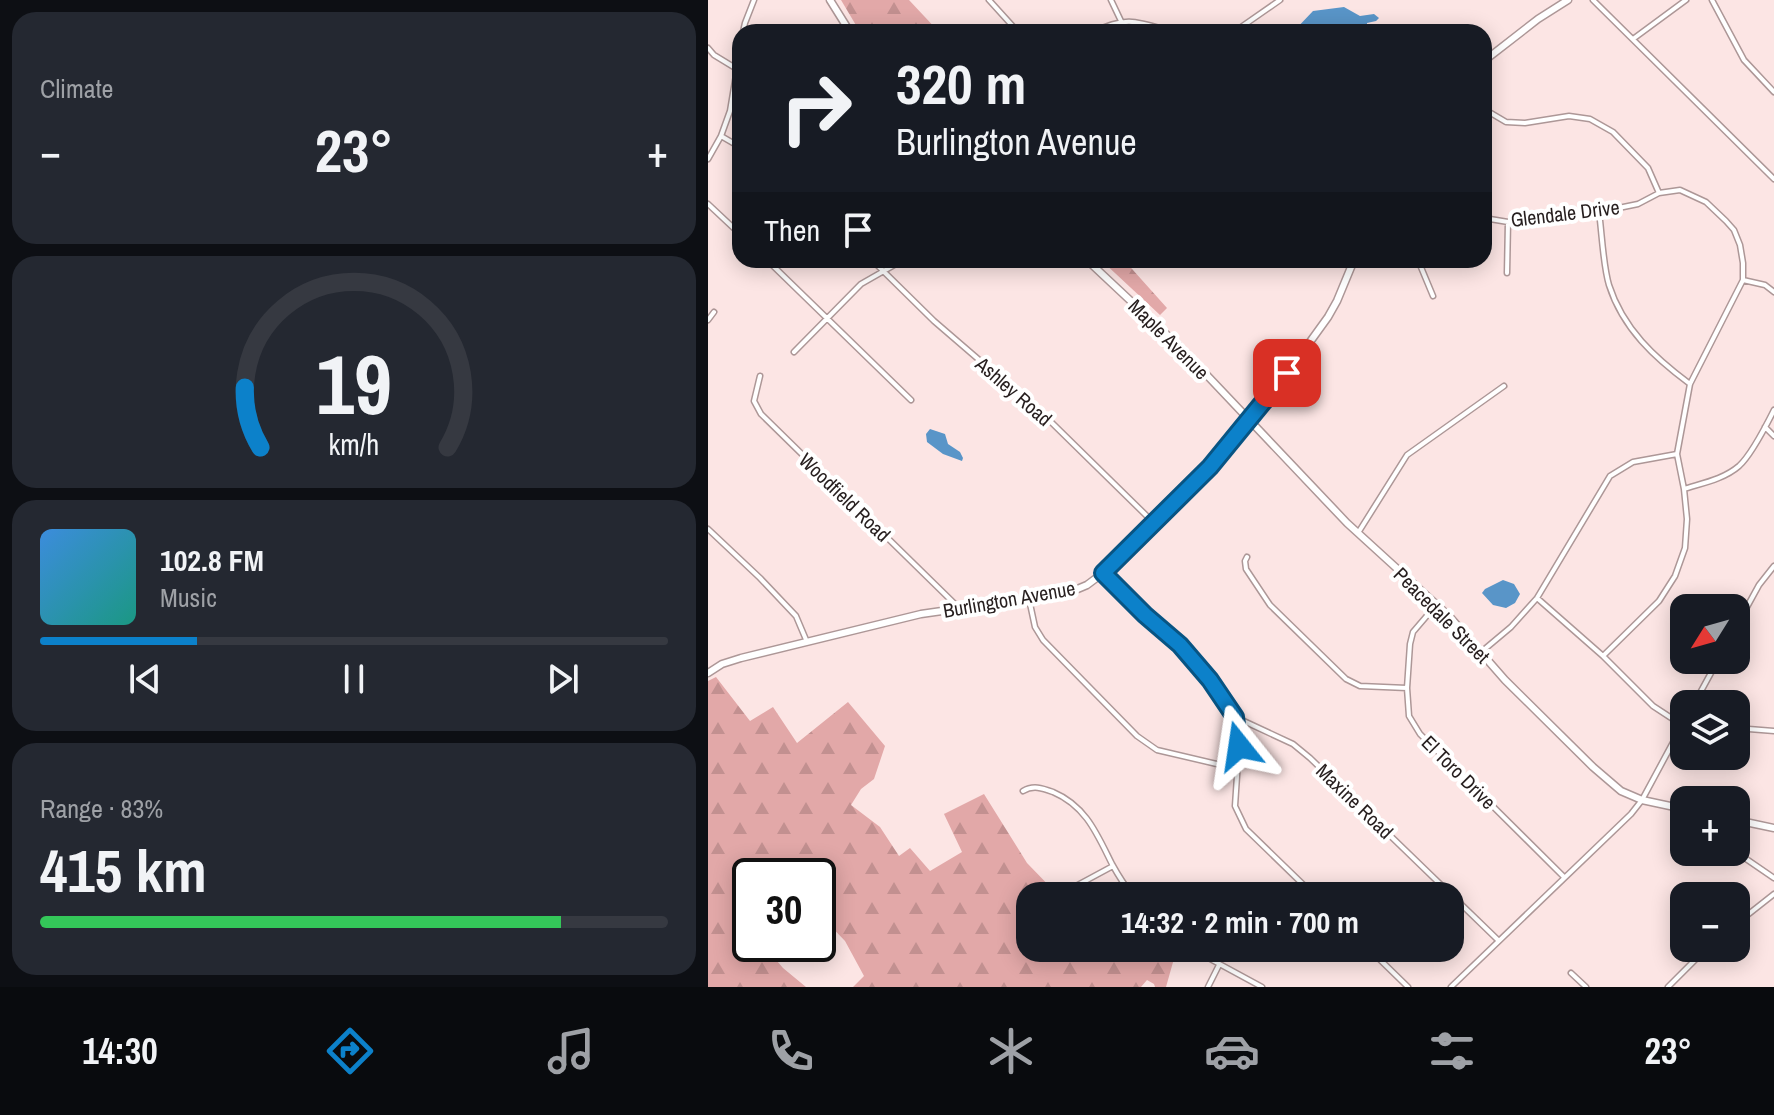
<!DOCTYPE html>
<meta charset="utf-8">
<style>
:root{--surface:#171b24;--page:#242831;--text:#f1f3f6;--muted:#9ea1a6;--line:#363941;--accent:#0c81ca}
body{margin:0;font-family:"Archivo Narrow",sans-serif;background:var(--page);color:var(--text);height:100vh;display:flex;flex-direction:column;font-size:30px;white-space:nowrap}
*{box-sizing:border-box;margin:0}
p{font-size:26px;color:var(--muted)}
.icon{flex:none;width:44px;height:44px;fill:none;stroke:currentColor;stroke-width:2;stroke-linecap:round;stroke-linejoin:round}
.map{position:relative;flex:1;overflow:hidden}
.details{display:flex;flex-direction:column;gap:12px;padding:12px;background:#0d0f14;width:708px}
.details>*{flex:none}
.hud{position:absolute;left:24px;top:24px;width:760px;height:244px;border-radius:24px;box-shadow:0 4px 20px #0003;background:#171b24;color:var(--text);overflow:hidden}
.needle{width:52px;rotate:233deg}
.tools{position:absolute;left:962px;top:594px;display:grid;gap:16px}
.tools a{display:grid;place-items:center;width:80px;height:80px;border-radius:16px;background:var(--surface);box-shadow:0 4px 20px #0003;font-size:40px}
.speed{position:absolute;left:24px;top:858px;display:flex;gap:16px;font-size:40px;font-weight:700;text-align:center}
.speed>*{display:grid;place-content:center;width:104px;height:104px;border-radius:50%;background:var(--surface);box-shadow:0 4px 20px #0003;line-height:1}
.speed .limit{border:4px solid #111;border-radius:12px;background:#fff;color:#111}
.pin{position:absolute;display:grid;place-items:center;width:68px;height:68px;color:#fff;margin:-34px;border-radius:16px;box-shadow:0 4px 12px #0006}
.me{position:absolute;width:88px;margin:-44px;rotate:345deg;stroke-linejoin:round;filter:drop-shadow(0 0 6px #0008)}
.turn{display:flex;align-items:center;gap:28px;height:168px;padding:0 32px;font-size:36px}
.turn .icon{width:104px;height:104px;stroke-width:2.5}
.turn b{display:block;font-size:56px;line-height:68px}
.then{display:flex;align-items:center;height:76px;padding:0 32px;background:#0003;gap:16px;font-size:30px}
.big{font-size:60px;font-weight:700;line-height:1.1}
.details .card{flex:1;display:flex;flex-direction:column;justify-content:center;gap:12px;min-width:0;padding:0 28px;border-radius:24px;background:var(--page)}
.details .dial{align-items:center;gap:0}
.dial svg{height:208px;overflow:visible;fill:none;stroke:var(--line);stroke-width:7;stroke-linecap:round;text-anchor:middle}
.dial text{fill:var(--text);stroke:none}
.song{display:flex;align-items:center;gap:24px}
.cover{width:96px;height:96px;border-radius:12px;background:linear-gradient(135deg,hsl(210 70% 55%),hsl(170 70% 35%))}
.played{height:8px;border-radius:4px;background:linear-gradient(90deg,var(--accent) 25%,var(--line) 25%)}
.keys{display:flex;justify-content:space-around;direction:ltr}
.heat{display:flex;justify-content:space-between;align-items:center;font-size:44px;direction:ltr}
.charge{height:12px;border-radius:6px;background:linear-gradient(90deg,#34c759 83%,var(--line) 0)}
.trip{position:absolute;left:308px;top:882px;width:448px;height:80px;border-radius:24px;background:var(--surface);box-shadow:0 4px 20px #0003;font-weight:700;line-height:80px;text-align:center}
.tab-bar{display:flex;height:128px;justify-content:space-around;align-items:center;background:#090b0e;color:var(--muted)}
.tab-bar .icon{width:56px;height:56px}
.tab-bar .active{color:var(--accent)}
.tab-bar b{font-size:36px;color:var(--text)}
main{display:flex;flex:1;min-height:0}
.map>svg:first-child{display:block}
.forest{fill:url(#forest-firs)}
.water{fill:#5995c8}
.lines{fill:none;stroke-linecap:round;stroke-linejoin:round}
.street-casing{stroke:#ad9797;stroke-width:7}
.secondary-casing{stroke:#ad9797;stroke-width:9}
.street{stroke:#fff;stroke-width:4}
.secondary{stroke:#fff;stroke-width:6}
.route-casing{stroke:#085483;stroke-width:20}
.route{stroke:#0c81ca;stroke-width:14}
.labels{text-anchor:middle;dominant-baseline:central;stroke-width:8;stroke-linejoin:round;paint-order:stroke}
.street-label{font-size:20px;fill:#261e1e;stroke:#fff}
</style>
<main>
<section class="details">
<div class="card"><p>Climate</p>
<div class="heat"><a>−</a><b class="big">23°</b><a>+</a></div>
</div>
<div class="card dial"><svg viewBox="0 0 100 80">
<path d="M14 69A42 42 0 1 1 86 69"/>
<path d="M14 69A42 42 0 0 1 8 46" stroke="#0c81ca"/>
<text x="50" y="56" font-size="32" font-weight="700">19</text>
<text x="50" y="72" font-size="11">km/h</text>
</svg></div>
<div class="card">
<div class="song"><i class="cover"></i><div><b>102.8 FM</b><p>Music</p></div></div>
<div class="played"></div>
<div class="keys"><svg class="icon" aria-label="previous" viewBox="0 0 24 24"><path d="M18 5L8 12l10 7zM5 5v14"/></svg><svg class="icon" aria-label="pause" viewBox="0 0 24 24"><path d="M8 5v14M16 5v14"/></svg><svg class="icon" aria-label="next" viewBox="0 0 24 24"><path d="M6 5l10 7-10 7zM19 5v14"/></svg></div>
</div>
<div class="card"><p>Range · 83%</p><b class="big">415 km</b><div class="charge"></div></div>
</section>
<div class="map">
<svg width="1066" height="987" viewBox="0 0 1066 987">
<defs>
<pattern id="forest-firs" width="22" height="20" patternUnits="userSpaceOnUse" patternTransform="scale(2)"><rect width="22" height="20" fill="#e2a8a8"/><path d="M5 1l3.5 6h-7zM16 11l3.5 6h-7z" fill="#c29090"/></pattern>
</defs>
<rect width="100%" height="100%" fill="#fce5e4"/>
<path class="forest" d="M 133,0 L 201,0 L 231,32 L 152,32 Z
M 393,260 L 416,260 L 459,308 L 452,315 Z
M 8,677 L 42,721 L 65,707 L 89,743 L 140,702 L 177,746 L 166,779 L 153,789 L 143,805 L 172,827 L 191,856 L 202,848 L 222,871 L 254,852 L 236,814 L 276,794 L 319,863 L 351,896 L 322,896 L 322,948 L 398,948 L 408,960 L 417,948 L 469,948 L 458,987 L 447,987 L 446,984 L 439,980 L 433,987 L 145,987 L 156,976 L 137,941 L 115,918 L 110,922 L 110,876 L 42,876 L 42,944 L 87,944 L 69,961 L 75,968 L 98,987 L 0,987 L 0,681 Z"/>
<path class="water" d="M 636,7 L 652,16 L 666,14 L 671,18 L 668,21 L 659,23 L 659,32 L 585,32 L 605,11 Z
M 222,429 L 237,434 L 240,444 L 252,452 L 255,458 L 254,461 L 235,454 L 219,442 L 218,434 Z
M 795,580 L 806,584 L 812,594 L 807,603 L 798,608 L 785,605 L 774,593 L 777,589 Z"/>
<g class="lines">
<defs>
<path id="street" d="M 281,0 L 310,32
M 403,0 L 413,21
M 885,0 L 1066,179
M 1004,0 L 1036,60 L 1066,92
M 35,32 L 37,23 L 46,0
M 386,32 C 418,15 431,22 464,32
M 526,32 L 572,0
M 925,39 L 978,0
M 0,48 L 6,55 L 29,69
M 776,109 L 798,122 L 817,123 L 861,116 L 882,119 L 905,132 L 940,168 L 951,193
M 13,136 L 32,147
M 0,159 L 13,136 L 22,111 L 32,51
M 0,204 L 32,234
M 891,212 C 894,234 895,265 901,285 C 915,329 947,358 982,384
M 776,218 L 800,222 L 891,212 L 930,204 L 951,193 L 972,190 L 998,202 L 1018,221 L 1026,230 L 1032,245 L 1035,263 L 1035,280 L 982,384 L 969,454 L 976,489 L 979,519 L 977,548 L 967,576 L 951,601 L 895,656
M 59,260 L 203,400
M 164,260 L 226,321 L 341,420 L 446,523
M 710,260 L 725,296
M 799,273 L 800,222
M 1035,280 L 1057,285 L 1066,292
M 0,320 L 6,312
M 86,352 L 153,284 L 195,260
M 52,376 L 46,401 L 53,414 L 251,608
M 1057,427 L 1066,436
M 976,489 C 995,483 1016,479 1031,466 C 1042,456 1059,424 1066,410
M 0,529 L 52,578 L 88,616 L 99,642
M 650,533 L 699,455 L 796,386
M 539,557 L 537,561 L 538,569 L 562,605 L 638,679 L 652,686 L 699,688
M 395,573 L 437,615 L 472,645 L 502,680 L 527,717 L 585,744 L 602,758 L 790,940
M 829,598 L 895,656 L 945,706 L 974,725
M 321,599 L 327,627 L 335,640 L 429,736 L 449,750 L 530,769
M 729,604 L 705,632 L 702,644 L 699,688 L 701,716 L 712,734 L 856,877
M 1028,627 L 1051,585 L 1066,566
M 772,653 L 803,627 L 829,598 L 902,476 L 925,462 L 969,454
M 986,704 L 1010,660
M 527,717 L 531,746 L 527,806 L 538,829 L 607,896
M 1028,728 L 1066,731
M 315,791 C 325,785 334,788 345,792 C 378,806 389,834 404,864 C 410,875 417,886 425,896
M 1028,852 L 1066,878
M 366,887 L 405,866
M 1028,924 L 1066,894
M 482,948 L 554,987
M 660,948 L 700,987
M 863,973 L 878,987
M 500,987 L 511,965
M 743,987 L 923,814 L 934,800 L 976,722
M 960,987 L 999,948"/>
<path id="secondary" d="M 122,0 L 142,32
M 776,61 L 830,19 L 860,0
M 379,260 L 475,350 L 639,523 L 741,616 L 797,680 L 885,767 L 913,791 L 934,800 L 976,809
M 0,673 L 14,664 L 33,658 L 213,614 L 360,593 L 379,585 L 395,573 L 484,485 L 535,428 L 594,353 L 620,317 L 629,301 L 646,260
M 1028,820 L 1066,828"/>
</defs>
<use href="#street" class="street-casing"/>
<use href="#secondary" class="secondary-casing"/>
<use href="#street" class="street"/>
<use href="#secondary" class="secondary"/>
</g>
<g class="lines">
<defs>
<path id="route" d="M 531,746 L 527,717 L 502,680 L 472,645 L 437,615 L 395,573 L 502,467 L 579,373"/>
</defs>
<use href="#route" class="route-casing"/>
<use href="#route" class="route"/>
</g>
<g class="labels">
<g class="street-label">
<text transform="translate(857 213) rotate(-7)">Glendale Drive</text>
<text transform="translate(461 339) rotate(45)">Maple Avenue</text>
<text transform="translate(306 391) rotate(41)">Ashley Road</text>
<text transform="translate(137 497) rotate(44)">Woodfield Road</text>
<text transform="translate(301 599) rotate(-10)">Burlington Avenue</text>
<text transform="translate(734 615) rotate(45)">Peacedale Street</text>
<text transform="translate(751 772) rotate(45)">El Toro Drive</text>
<text transform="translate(647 801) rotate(44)">Maxine Road</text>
</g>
</g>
</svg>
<div class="tools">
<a><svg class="needle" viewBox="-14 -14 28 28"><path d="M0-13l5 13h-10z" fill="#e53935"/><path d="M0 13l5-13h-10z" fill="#9ea1a6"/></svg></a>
<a><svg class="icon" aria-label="layers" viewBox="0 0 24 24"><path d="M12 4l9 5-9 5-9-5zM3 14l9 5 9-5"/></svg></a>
<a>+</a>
<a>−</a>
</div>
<div class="speed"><div class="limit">30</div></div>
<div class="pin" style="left:579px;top:373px;background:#d93025"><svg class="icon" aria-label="arrive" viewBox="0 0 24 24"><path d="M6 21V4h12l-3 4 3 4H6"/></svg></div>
<svg class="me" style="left:531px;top:746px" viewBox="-20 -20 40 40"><path d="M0-17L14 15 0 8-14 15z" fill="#0c81ca" stroke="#fff" stroke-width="4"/></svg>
<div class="trip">14:32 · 2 min · 700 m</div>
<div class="hud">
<div class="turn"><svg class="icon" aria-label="right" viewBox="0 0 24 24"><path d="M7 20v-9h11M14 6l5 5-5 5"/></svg><div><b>320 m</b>Burlington Avenue</div></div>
<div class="then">Then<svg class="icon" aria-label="arrive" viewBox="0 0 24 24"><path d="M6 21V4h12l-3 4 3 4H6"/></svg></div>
</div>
</div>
</main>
<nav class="tab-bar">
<b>14:30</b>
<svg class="icon active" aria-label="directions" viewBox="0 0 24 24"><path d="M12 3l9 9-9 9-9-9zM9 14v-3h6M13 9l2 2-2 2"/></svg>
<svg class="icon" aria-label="music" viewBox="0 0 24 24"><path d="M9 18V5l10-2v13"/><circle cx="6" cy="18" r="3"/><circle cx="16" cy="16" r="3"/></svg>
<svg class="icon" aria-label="phone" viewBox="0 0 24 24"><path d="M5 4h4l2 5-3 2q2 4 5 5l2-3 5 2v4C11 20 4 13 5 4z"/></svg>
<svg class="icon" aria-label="climate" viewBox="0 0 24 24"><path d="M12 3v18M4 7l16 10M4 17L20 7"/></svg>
<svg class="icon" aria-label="car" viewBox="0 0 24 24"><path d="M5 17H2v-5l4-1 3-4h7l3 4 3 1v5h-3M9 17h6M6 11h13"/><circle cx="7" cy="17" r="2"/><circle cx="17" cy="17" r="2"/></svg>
<svg class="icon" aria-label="filters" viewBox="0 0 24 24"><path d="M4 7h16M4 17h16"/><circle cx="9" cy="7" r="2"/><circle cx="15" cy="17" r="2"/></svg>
<b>23°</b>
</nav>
